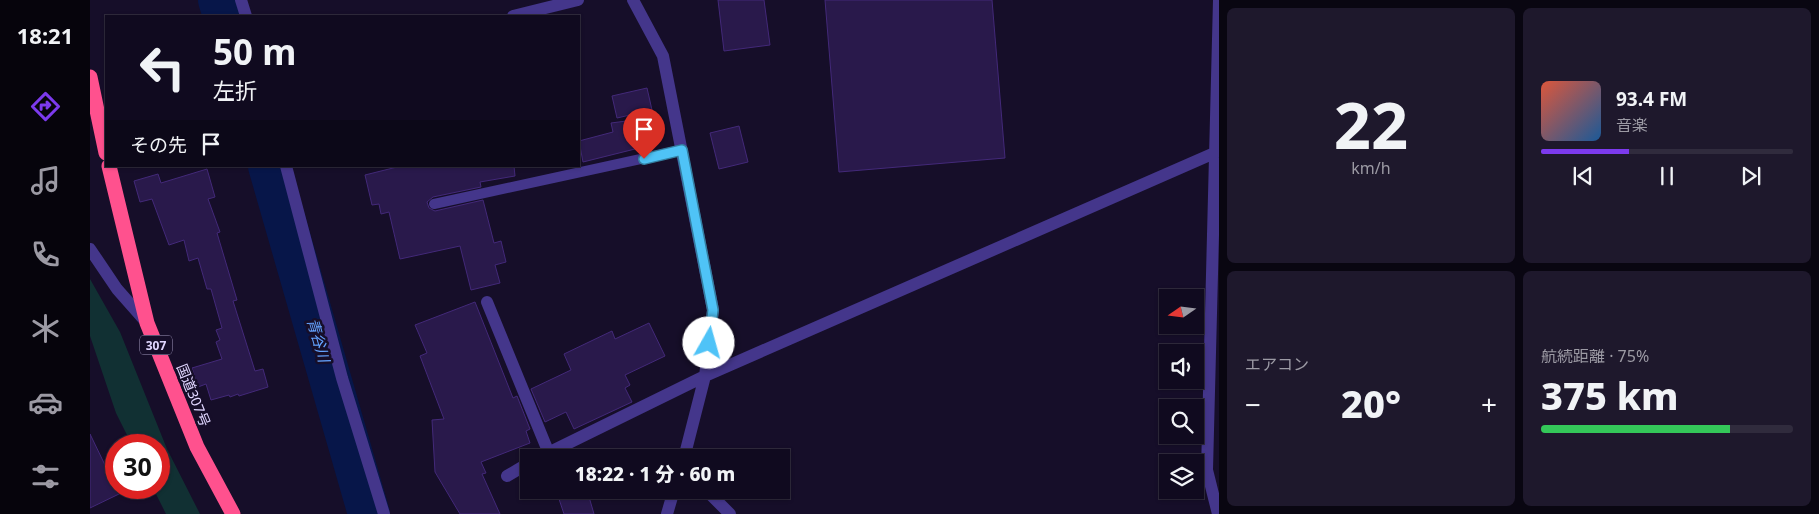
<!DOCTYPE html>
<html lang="ja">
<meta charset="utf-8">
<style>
:root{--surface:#100a1f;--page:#1e182c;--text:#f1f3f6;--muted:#9c9aa4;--line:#302b3d;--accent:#7c3aed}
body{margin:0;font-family:"Noto Sans","Noto Sans JP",sans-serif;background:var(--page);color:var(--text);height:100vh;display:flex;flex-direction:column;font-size:19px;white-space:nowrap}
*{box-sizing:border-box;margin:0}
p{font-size:16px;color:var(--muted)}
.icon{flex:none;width:28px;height:28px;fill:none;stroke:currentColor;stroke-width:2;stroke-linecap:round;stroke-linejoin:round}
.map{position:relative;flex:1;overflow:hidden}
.drawer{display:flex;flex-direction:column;gap:8px;padding:8px;background:#090611;width:600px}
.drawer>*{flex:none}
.guide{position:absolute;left:15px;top:15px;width:475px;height:152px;border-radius:0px;box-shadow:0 1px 4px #0004,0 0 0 1px var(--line);background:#100a1f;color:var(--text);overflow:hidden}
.needle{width:32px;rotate:256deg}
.controls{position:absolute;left:1069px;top:289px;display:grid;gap:10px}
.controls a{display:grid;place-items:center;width:45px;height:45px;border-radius:0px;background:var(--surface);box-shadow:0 1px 4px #0004,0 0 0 1px var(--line);font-size:25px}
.speed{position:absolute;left:15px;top:434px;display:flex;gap:10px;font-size:25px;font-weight:700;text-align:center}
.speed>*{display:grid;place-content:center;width:65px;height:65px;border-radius:50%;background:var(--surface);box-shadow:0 1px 4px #0004,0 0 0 1px var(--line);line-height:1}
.speed .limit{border:8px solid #d22;background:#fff;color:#111}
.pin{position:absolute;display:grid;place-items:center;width:42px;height:42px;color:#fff;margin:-51px -21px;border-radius:50% 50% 50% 0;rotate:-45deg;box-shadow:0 0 5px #0007}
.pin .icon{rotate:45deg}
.me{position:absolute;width:55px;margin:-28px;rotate:7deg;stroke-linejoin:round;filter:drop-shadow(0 0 4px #0008)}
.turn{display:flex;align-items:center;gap:18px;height:105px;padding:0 25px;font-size:22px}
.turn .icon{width:65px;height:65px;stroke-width:2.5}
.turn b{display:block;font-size:35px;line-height:42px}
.then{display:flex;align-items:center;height:48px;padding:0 25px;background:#0003;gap:10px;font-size:19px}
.big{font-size:38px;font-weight:800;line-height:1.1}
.drawer .tile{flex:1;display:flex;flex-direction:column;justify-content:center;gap:8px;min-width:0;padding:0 18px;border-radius:8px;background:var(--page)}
.drawer .dial{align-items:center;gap:0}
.dial b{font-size:65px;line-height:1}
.song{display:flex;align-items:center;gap:15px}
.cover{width:60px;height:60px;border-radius:8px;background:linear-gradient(135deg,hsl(10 70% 55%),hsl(210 70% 35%))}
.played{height:5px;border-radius:2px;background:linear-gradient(90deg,var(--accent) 35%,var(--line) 35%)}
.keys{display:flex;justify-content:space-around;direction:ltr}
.heat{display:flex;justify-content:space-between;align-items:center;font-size:28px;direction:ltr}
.charge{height:8px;border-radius:4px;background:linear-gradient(90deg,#34c759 75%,var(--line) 0)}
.drawer .tiles{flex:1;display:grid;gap:8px;grid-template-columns:repeat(2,1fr)}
.trip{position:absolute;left:430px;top:449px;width:270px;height:50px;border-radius:0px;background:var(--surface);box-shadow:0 1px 4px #0004,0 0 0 1px var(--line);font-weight:800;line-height:50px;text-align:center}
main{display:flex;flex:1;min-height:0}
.tabs{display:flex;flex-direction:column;width:90px;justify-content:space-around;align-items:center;background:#06040c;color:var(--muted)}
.tabs .icon{width:35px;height:35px}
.tabs .active{color:var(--accent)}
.tabs b{font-size:22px;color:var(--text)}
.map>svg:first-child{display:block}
.green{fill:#113033}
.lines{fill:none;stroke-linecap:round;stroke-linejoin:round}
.river{stroke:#071649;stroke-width:42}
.building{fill:#29194b;stroke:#432979}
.lane{stroke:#44368b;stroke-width:10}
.street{stroke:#44368b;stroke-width:12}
.highway{stroke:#ff518e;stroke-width:15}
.route-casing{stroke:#337fa1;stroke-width:12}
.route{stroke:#4fc3f7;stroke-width:9}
.labels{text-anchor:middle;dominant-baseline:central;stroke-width:5;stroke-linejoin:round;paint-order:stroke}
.shield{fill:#160e29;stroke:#a39abf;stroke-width:1}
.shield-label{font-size:12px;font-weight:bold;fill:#e0d6ff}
.street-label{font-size:14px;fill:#e0d6ff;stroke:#160e29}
.water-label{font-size:15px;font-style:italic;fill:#64a3ff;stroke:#160e29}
</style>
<main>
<nav class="tabs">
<b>18:21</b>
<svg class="icon active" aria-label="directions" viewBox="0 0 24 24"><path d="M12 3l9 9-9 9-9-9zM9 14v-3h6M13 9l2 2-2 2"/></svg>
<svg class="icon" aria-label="music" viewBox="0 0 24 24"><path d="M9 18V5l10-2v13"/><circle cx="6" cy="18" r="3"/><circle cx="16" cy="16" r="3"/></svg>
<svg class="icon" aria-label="phone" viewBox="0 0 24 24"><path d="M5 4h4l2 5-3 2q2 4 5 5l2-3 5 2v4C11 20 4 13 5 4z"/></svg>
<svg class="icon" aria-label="climate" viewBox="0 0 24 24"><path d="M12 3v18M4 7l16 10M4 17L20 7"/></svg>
<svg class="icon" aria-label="car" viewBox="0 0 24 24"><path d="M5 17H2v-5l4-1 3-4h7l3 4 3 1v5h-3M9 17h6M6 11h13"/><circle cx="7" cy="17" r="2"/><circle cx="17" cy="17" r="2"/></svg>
<svg class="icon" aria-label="filters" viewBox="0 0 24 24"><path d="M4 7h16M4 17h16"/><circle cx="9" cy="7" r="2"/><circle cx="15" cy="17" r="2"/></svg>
</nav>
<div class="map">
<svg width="1129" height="514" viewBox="0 0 1129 514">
<rect width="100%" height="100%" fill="#160e29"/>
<path class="green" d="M 0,279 L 30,332 L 77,449 L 110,514 L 76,514 L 63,488 L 69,488 L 69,445 L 42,445 L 26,413 L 0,336 Z"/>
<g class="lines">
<path class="river" d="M 129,0 L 134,16
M 179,166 L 279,514"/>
</g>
<path class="building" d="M 628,0 L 674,0 L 680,45 L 634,51 Z
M 735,0 L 902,0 L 915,158 L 749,172 Z
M 557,88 L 562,110 L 527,118 L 522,96 Z
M 544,120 L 549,148 L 493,162 L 489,141 L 523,132 L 521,123 Z
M 649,126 L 658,162 L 629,169 L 620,133 Z
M 311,166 L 424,166 L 425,176 L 390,182 L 391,187 L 343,197 L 337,202 L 339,208 L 345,211 L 393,200 L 404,243 L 411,241 L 416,262 L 405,265 L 410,283 L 381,290 L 370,246 L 310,259 L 299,212 L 291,214 L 289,204 L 282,205 L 275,175 Z
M 117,169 L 125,197 L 118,199 L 130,232 L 127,233 L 147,300 L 143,301 L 165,371 L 173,369 L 178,387 L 149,396 L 148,394 L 140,397 L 139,395 L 121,400 L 116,384 L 108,387 L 102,368 L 132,359 L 126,342 L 130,340 L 126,330 L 132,328 L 121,289 L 117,289 L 108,258 L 99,261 L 94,240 L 79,245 L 62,199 L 50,202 L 44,181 L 68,174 L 71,183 Z
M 385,302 L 423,398 L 427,396 L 440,429 L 436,431 L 440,443 L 391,462 L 396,473 L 392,474 L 410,514 L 370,514 L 345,472 L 342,420 L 354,419 L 330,356 L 337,353 L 325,325 Z
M 559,323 L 575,356 L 535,375 L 540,385 L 535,388 L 542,402 L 484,429 L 476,412 L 455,422 L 441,389 L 481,370 L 474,354 L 522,331 L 525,339 Z
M 0,434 L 29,494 L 0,508 Z
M 466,490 L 497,490 L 504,514 L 474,514 Z"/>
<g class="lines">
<path class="lane" d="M 344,204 L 592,150"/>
<path class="street" d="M 151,0 L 156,16
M 543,0 L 573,56 L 623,310 L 615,376 L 594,458
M 423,16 L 488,0
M 196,166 L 252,378 L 294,514
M 0,249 L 27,289 L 57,323
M 397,302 L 458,451
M 448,458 L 615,376 L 1129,151
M 417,476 L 439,463
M 616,490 L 640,514
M 577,514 L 584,490
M 1128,514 L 1117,470 L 1129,0"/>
<path class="highway" d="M 0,77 L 16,153
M 19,166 L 57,323 L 107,447 L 143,514"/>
</g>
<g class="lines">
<defs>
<path id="route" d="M 554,159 L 592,150 L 623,310 L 619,343"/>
</defs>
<use href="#route" class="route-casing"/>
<use href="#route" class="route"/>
</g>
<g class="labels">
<rect class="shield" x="50" y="335.5" width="32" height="19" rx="4"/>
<g class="shield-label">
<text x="66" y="345">307</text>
</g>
<g class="street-label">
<text transform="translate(104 395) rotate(68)">国道307号</text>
</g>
<g class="water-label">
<text transform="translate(229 340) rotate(74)">青谷川</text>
</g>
</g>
</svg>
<div class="controls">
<a><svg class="needle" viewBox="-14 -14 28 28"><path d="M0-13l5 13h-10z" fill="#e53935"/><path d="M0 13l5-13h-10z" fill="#9c9aa4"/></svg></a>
<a><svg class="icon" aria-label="sound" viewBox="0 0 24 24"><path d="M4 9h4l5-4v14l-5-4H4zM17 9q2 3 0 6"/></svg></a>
<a><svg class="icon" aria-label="search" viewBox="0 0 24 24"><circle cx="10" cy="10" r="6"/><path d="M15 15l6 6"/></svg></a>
<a><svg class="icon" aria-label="layers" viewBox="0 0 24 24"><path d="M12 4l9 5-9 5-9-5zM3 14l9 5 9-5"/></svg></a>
</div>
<div class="speed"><div class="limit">30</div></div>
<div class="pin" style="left:554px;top:159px;background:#d93025"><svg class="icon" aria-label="arrive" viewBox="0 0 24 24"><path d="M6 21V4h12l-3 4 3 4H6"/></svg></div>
<svg class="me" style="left:619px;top:343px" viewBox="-20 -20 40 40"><circle r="19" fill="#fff"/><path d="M0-13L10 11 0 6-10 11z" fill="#4fc3f7"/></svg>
<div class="trip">18:22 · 1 分 · 60 m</div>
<div class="guide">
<div class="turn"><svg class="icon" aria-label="left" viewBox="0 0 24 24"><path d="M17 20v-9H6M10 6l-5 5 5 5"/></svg><div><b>50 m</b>左折</div></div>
<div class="then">その先<svg class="icon" aria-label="arrive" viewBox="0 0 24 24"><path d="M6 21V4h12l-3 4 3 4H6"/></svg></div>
</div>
</div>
<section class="drawer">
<div class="tiles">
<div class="tile dial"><b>22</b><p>km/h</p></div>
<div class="tile">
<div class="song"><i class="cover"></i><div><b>93.4 FM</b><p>音楽</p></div></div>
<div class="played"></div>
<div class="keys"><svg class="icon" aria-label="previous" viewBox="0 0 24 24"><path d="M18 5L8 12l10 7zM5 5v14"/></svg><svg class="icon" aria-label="pause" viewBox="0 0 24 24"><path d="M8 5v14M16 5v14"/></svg><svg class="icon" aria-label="next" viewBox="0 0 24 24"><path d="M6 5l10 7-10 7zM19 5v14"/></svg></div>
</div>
<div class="tile"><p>エアコン</p>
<div class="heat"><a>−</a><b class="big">20°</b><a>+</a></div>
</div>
<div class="tile"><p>航続距離 · 75%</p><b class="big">375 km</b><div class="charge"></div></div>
</div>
</section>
</main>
